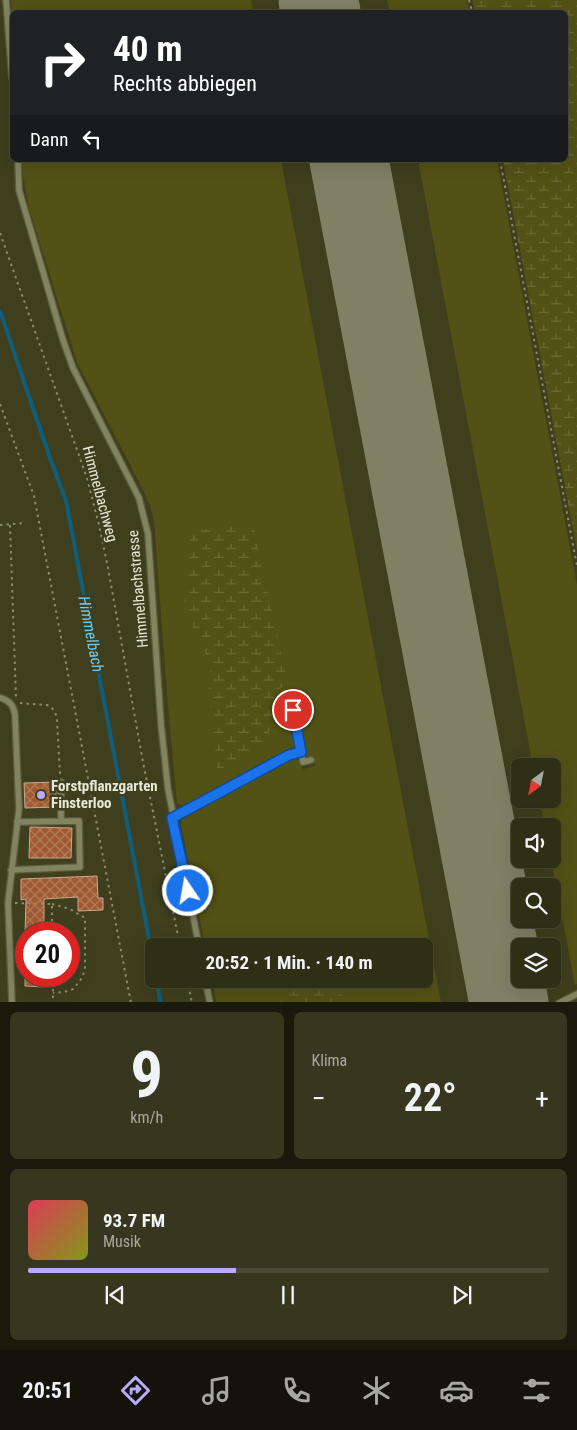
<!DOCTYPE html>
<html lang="de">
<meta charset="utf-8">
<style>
:root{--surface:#2f2f16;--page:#37371f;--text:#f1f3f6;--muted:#a7a9a1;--line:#4a4a35;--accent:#b6acf8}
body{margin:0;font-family:"Roboto Condensed",sans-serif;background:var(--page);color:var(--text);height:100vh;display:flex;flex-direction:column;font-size:19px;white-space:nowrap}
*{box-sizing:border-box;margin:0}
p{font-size:16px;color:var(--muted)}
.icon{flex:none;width:28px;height:28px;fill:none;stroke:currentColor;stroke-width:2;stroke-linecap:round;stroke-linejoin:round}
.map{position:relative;height:1002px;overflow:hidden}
.panel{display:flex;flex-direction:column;gap:10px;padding:10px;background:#1a1a0c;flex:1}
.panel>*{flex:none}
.guide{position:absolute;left:10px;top:10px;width:558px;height:152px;border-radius:8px;box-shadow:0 5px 20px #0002,0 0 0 1px var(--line);background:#202124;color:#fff;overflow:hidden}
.needle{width:32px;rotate:212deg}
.fabs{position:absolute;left:511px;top:758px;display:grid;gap:10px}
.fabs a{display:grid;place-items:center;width:50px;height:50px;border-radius:8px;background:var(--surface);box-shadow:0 5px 20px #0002,0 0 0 1px var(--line);font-size:25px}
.speed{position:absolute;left:15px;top:922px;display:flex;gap:10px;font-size:25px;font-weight:700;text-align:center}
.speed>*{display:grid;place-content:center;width:65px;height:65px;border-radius:50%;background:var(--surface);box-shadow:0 5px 20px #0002,0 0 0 1px var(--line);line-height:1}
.speed .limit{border:8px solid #d22;background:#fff;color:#111}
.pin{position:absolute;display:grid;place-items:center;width:42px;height:42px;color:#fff;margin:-21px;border:2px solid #fff;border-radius:50%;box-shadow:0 1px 5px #0007}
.me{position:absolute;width:55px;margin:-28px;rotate:348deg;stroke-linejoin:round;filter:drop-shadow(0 0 4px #0008)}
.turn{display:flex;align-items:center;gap:18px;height:105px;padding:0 20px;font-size:22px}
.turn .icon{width:65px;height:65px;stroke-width:2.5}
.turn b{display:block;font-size:35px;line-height:42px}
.then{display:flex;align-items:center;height:48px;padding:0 20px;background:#0003;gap:10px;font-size:19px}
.big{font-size:38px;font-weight:700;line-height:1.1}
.panel .card{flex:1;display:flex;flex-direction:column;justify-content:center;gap:8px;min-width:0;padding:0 18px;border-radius:8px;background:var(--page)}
.panel .dial{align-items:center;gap:0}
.dial b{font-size:65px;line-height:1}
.song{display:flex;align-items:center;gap:15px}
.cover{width:60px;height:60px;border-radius:8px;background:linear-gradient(135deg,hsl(350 70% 55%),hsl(70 70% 35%))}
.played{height:5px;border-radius:2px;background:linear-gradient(90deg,var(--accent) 40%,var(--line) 40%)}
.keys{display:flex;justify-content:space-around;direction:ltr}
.heat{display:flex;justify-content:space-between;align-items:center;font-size:28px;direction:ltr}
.panel .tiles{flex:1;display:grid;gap:10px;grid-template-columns:1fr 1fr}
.card:last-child{grid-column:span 2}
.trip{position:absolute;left:145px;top:938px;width:288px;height:50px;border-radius:8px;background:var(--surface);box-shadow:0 5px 20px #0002,0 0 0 1px var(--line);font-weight:700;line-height:50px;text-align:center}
.tab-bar{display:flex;height:80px;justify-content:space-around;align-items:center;background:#131309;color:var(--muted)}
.tab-bar .icon{width:35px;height:35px}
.tab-bar .current{color:var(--accent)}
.tab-bar b{font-size:22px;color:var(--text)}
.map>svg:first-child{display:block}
.green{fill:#525216}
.wetland{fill:url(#wetland-marsh)}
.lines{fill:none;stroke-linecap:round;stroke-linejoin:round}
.stream{stroke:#0f5e7c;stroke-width:4}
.runway{stroke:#808065;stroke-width:79}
.building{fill:url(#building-cross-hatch);stroke:#cba692}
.service-casing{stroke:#5c5c3f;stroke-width:8}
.path{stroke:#8a8a6f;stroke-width:2;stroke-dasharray:2.5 4;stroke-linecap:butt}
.service{stroke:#82835f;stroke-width:5.5}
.route-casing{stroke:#114b97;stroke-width:12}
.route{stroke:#1a73e8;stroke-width:9}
.poi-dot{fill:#b6acf8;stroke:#3f3f1e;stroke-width:2}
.labels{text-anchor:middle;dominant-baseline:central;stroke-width:5;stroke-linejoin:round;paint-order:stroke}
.street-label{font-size:15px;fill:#e7e8d5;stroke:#3f3f1e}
.poi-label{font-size:15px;font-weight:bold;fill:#e7e8d5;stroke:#3f3f1e;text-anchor:start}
.water-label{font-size:16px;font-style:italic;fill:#6ecef9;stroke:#3f3f1e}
</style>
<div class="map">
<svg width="577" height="1003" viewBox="0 0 577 1003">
<defs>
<pattern id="wetland-marsh" width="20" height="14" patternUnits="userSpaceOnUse" patternTransform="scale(1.25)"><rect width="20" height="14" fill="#525216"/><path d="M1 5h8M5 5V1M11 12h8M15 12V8" fill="none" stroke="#6b6b37"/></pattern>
<pattern id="building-cross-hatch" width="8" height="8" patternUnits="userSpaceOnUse" patternTransform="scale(1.25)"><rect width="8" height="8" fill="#9f5a31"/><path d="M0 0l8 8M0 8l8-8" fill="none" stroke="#b17a58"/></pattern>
</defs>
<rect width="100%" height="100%" fill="#3f3f1e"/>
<path class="green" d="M 11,0 L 251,0 L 253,12 L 12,12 L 12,20 Z
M 387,0 L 467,0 L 469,12 L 390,12 Z
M 22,160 L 281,160 L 441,1002 L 216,1002 L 212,979 L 424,979 L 424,946 L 205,946 L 181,825 L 182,817 L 187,813 L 288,760 L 295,758 L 299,761 L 303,769 L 315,766 L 313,756 L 305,757 L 298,716 L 303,714 L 303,703 L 291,704 L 295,746 L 191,804 L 182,805 L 177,803 L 168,706 L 154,521 L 150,505 L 144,492 L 77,362 L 29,208 L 23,175 Z
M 418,160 L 497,160 L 577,585 L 577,984 L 575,985 L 551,859 L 552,859 L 552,826 L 545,826 L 539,799 L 552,799 L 552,766 L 533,766 Z"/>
<path class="wetland" d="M 472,0 L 577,0 L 577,550 L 503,160 L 565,160 L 565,12 L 475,12 Z
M 253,525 L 288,685 L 276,690 L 280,721 L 270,727 L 267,739 L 218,773 L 207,677 L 212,668 L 184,607 L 191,530 Z
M 306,979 L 336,979 L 340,981 L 343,1002 L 280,1002 L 305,982 Z"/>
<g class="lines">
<path class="stream" d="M 0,311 L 51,461 L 66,501 L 154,965
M 156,979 L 161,1003"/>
<path class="runway" d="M 318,0 L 321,12
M 349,160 L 509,1003"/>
</g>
<path class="building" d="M 56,782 L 56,807 L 25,808 L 24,783 Z
M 30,827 L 72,828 L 71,858 L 29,858 Z
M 97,876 L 98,898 L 103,898 L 103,910 L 78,911 L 78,897 L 44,899 L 44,934 L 25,934 L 26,899 L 21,900 L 21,879 Z
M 25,976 L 44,976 L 44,987 L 25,986 Z"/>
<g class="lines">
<defs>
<path id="service" d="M 6,0 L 12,78
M 18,160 L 19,190 L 63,340 L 73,368 L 139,498 L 148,534 L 161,724 L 168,789 L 199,946
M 0,698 C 9,700 14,706 15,715 L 19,809 L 8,903 L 12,1003
M 301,752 L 293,710 L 301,708
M 61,782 L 61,821
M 173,818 L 289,755 L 301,752 L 303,762 L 311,760
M 11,870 L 80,867 L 79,821 L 17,822
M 205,979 L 210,1003
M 559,1003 L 577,994"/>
</defs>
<use href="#service" class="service-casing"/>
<path class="path" d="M 469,0 L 472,12
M 500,160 L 577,566
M 0,233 L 87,478 L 99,525 L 108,568 L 143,762 L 180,946
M 0,404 L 34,496 L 131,1003
M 0,525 L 26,523
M 10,525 L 16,698
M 20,703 L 47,705 C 54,708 56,713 57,720 L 60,774
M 15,903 L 52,904 L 52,934
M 52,904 L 70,909 L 85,918 L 85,970 L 80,981 L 73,989 L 64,992 L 53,993
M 53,976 L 53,1003
M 187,979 L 192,1003"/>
<use href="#service" class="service"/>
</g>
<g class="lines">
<defs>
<path id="route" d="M 188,891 L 172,818 L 289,755 L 301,752 L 293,710"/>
</defs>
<use href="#route" class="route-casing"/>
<use href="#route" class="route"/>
</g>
<circle class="poi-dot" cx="41" cy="795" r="5"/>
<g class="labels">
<g class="street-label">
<text transform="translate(100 494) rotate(75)">Himmelbachweg</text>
<text transform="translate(138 589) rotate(-95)">Himmelbachstrasse</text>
</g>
<g class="poi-label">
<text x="51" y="786">Forstpflanzgarten<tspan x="51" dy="17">Finsterloo</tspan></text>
</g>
<g class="water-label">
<text transform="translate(91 634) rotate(79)">Himmelbach</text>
</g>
</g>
</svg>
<div class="fabs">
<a><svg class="needle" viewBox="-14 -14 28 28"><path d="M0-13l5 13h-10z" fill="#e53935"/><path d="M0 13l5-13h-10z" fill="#a7a9a1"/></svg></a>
<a><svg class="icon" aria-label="sound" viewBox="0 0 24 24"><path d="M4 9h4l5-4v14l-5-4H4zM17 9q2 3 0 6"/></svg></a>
<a><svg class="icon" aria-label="search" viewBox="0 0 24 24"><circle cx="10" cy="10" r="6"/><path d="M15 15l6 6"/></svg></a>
<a><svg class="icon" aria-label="layers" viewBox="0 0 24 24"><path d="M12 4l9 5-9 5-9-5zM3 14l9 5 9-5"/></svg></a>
</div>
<div class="speed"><div class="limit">20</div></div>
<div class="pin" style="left:293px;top:710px;background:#d93025"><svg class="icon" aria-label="arrive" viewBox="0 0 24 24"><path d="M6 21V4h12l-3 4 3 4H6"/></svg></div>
<svg class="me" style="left:188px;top:891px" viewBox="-20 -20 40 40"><circle r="17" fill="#1a73e8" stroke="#fff" stroke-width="3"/><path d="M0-11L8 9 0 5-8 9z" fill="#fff"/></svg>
<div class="trip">20:52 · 1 Min. · 140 m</div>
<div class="guide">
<div class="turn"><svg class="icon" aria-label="right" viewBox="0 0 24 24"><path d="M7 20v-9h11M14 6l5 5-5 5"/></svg><div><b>40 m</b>Rechts abbiegen</div></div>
<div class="then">Dann<svg class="icon" aria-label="left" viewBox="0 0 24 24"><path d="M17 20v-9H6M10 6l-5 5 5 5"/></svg></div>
</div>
</div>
<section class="panel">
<div class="tiles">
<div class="card dial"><b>9</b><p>km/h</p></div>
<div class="card"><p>Klima</p>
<div class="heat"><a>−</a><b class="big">22°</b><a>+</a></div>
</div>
<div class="card">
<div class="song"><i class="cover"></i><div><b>93.7 FM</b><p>Musik</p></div></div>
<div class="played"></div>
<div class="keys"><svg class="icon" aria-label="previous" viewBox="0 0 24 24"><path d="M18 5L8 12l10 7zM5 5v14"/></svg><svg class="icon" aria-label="pause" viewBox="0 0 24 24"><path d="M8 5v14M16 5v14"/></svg><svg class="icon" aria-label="next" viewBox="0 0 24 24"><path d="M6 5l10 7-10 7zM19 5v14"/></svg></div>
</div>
</div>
</section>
<nav class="tab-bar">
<b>20:51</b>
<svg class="icon current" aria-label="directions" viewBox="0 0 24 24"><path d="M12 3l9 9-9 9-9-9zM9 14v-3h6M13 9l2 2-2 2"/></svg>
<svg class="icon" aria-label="music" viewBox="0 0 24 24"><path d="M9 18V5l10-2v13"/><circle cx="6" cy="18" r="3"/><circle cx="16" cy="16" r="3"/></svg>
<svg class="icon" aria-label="phone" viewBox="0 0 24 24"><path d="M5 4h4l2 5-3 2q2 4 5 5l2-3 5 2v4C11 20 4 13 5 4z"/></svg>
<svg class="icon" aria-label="climate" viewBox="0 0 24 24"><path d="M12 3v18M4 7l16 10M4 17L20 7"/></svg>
<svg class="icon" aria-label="car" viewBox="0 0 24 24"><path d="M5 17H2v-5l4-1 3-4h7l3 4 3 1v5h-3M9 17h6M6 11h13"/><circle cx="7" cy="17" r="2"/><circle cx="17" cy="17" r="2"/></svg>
<svg class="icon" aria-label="filters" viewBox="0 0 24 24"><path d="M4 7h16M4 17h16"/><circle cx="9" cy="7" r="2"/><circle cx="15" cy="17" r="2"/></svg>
</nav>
